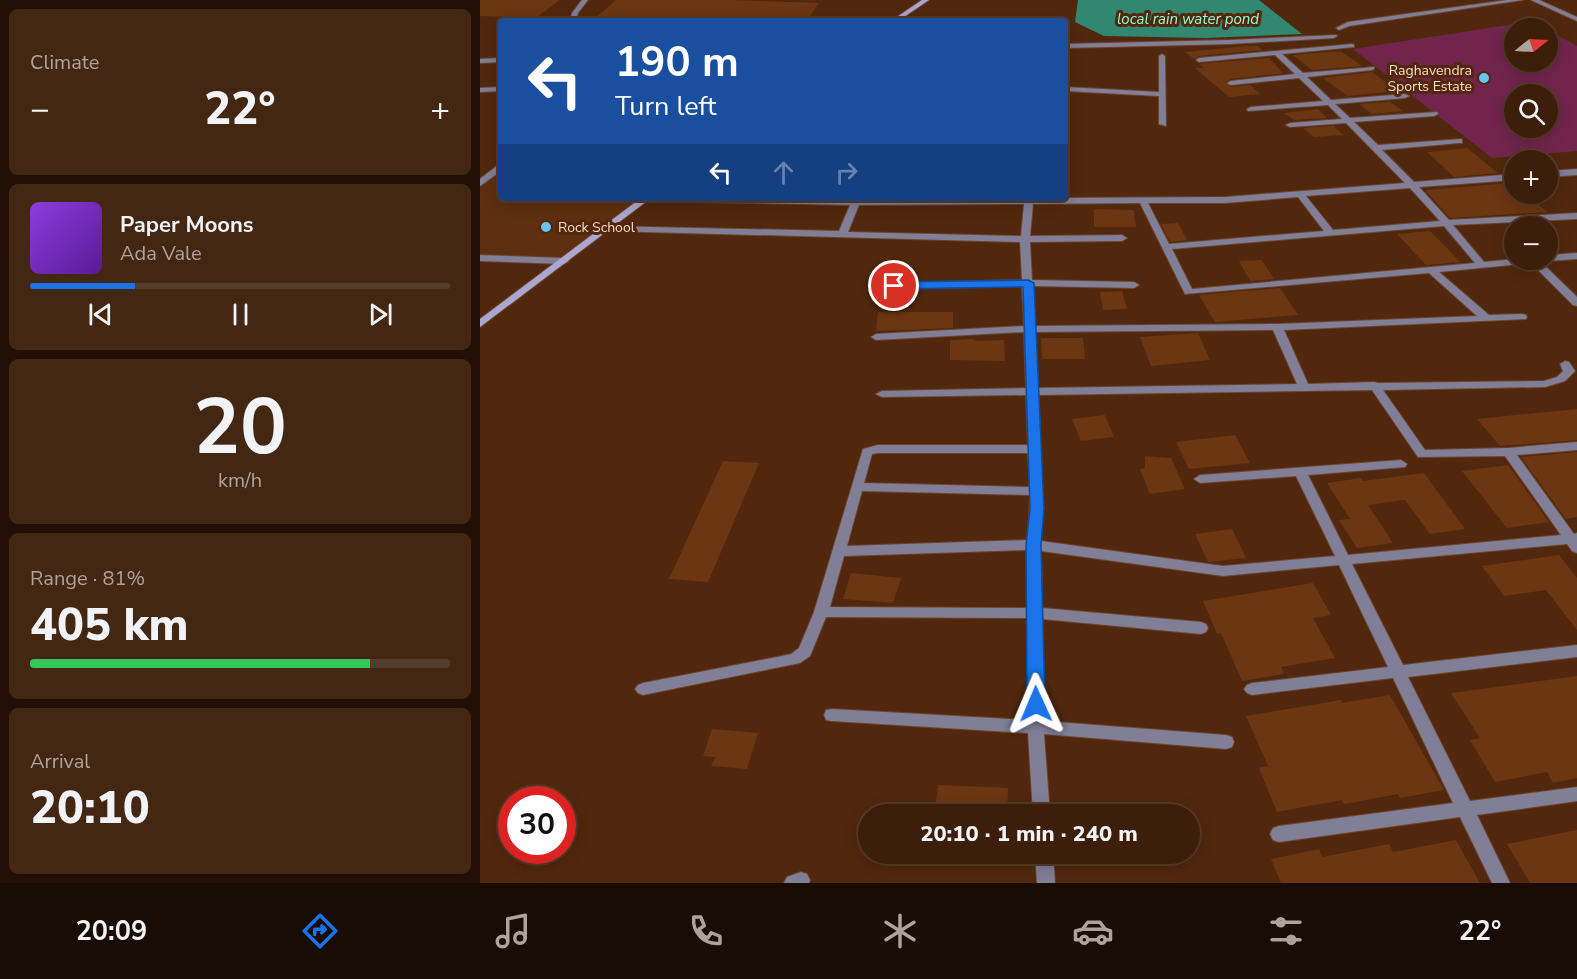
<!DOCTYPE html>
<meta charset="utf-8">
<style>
:root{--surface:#3d1e0a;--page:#442713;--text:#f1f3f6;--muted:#ada29c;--line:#563c2b;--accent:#1a73e8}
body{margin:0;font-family:"Nunito Sans",sans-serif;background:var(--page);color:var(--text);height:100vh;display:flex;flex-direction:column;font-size:22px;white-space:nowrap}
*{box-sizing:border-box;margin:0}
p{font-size:20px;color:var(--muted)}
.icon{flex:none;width:33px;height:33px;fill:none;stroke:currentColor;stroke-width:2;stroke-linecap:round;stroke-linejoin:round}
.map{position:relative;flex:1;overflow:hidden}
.side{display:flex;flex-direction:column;gap:9px;padding:9px;background:#221006;width:480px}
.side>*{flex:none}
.banner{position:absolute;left:18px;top:18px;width:570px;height:183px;border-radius:6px;box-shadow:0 3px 15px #0003,0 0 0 2px var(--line);background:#1a4fa0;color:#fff;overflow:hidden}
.needle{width:39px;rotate:72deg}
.tools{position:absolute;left:1024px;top:18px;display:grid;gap:12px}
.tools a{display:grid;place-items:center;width:54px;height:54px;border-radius:50%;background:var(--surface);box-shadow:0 3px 15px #0003,0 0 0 2px var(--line);font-size:30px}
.speed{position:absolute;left:18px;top:786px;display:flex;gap:12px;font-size:30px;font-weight:700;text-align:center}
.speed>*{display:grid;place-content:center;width:78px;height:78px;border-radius:50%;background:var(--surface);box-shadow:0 3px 15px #0003,0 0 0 2px var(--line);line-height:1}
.speed .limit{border:9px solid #d22;background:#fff;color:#111}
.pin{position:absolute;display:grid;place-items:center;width:51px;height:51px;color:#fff;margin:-26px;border:3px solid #fff;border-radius:50%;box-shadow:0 2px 6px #0007}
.me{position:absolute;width:66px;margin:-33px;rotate:359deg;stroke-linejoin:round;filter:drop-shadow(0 0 4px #0008)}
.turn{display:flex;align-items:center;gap:21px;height:126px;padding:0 18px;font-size:27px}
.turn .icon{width:78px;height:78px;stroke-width:2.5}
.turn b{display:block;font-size:42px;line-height:51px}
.lanes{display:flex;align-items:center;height:57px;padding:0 18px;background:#0003;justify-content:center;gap:30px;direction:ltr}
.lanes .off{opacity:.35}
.big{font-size:45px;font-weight:800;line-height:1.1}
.side .widget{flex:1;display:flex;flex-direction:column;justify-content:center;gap:9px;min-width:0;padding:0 21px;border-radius:9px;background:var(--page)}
.side .dial{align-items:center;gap:0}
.dial b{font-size:78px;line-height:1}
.song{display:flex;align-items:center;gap:18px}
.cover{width:72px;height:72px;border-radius:9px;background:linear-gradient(135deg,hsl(270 70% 55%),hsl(270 70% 35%))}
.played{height:6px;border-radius:3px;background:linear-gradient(90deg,var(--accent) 25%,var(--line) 25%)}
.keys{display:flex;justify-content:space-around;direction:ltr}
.heat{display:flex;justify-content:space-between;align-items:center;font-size:33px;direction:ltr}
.charge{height:9px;border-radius:4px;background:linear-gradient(90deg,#34c759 81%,var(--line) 0)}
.trip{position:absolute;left:378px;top:804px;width:342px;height:60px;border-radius:30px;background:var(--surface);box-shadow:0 3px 15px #0003,0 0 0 2px var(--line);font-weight:800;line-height:60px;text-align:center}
.tab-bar{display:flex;height:96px;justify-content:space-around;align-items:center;background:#180c04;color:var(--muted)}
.tab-bar .icon{width:42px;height:42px}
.tab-bar .on{color:var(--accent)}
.tab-bar b{font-size:27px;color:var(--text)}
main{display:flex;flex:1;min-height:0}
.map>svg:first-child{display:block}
.built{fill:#5d2f10}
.green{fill:#71254d;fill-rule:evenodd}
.water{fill:#31876f}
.building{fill:#6c3612}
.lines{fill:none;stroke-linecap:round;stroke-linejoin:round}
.lane-casing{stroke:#6c442a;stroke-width:2}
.street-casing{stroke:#6c442a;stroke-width:2}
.secondary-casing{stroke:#6c442a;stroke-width:2}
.lane{fill:#817e98;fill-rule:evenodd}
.street{fill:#817e98;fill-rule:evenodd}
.secondary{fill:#aca7d1;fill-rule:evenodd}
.route{fill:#1a73e8;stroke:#114b97;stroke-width:1.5}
.poi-dot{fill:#68c4f0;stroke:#51280d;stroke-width:2}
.labels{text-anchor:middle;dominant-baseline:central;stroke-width:6;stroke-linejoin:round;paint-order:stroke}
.far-poi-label{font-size:14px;fill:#f9d7c5;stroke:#51280d;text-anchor:end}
.far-water-label{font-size:15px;font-style:italic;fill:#93fbd9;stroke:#51280d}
</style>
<main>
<section class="side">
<div class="widget"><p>Climate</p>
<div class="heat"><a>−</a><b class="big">22°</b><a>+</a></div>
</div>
<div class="widget">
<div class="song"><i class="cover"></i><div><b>Paper Moons</b><p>Ada Vale</p></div></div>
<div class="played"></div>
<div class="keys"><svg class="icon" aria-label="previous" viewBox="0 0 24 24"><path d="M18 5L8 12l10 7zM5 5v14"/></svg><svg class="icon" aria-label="pause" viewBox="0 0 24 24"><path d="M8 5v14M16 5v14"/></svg><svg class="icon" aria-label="next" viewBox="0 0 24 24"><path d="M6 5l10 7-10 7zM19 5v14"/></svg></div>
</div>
<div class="widget dial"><b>20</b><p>km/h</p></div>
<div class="widget"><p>Range · 81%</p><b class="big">405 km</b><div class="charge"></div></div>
<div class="widget"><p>Arrival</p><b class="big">20:10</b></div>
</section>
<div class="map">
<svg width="1097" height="883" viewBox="0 0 1097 883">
<rect width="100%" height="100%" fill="#51280d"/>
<path class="built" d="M 21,170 L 21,198 L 172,198 L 90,259 L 0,256 L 0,187 Z"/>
<path class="green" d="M 1041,23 L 1055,23 L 1065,28 L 1035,28 L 1035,62 L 1068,62 L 1068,30 L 1097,46 L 1097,151 L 1012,158 L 873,49 ZM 1035,94 L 1068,94 L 1068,128 L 1035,128 Z"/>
<path class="water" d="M 598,0 L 779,0 L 822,34 L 726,38 L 624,36 L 595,22 Z"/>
<path class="building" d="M 0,0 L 79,0 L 56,18 L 0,16 Z
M 136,0 L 250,0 L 339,3 L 326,21 L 113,20 Z
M 765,46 L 778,46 L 782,50 L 719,56 L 714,59 L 705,52 Z
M 848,52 L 862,52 L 882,66 L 832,70 L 813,55 Z
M 789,58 L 803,73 L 751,79 L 745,82 L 751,87 L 770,85 L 780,94 L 749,97 L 715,68 L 724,68 L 719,64 Z
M 892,72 L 917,91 L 868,96 L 843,78 Z
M 910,102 L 923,111 L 892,114 L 879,104 Z
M 838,109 L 847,118 L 814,120 L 804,113 Z
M 854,126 L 863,135 L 834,137 L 823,128 Z
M 987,148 L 1018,173 L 974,177 L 947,152 Z
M 1030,183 L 1035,186 L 1035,194 L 1044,194 L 1068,212 L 970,218 L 945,190 Z
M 614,209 L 654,210 L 656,227 L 614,227 Z
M 698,223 L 707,240 L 690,242 L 681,224 Z
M 950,231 L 970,251 L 980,262 L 946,265 L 917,234 Z
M 782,260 L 794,279 L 770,281 L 759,261 Z
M 800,288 L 818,315 L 735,322 L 719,295 Z
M 642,291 L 647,309 L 623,310 L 620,292 Z
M 398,312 L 473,312 L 473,328 L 396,331 Z
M 718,333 L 730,360 L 671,366 L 660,337 Z
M 561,338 L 603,338 L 605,359 L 562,359 Z
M 494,339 L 495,341 L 524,340 L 525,361 L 470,360 L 470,340 Z
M 1097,409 L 1097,440 L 1020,446 L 997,419 Z
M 625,415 L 634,437 L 601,441 L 592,419 Z
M 755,435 L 770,463 L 709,469 L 696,442 Z
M 1097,452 L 1097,517 L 1086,519 L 1041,457 Z
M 665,456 L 691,458 L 705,489 L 670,494 L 660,469 L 665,468 Z
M 243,461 L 279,463 L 228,582 L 189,579 Z
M 1028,465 L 1069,522 L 1027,528 L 982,471 Z
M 944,473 L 985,529 L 950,534 L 925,500 L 888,505 L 913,543 L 877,548 L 859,520 L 870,519 L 847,483 L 881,478 L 883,481 Z
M 752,529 L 766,558 L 728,562 L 715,534 Z
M 1079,555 L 1097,578 L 1097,630 L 1066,590 L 1024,596 L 1002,566 Z
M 371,573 L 421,578 L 413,603 L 363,599 Z
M 833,583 L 851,615 L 833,618 L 855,658 L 801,667 L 804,674 L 762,681 L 741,633 L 737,634 L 723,601 Z
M 1097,676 L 1097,778 L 1073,783 L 1067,772 L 1015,782 L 990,740 L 1000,738 L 971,693 Z
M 910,695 L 964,790 L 920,798 L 918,794 L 864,804 L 862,800 L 797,812 L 779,768 L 788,766 L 766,716 L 861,700 L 862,703 Z
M 232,729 L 278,733 L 267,769 L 231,766 L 235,757 L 223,756 Z
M 458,785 L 528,788 L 527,814 L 455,811 Z
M 1097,830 L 1097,883 L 1050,883 L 1027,844 Z
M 976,840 L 1000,883 L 801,883 L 791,859 L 839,849 L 842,857 L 909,844 L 913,852 Z"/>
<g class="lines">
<defs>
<path id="lane" d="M 102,0 L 108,0 L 98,13 L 96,21 L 90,21 L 92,13 Z
M 18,165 L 21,165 L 21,171 L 0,186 L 0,179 Z"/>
<path id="street" d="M 1027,0 L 1043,0 L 869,26 L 859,30 L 856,28 L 868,22 Z
M 1051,0 L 1059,0 L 1097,17 L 1097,21 Z
M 856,35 L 857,36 L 854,38 L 750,44 L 585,48 L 585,44 L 750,40 Z
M 872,44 L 874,45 L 874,47 L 802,54 L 823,73 L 894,67 L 894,69 L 892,70 L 827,77 L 851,100 L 925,94 L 929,96 L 925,98 L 855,104 L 870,118 L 957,112 L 958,114 L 954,116 L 874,122 L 898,145 L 982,139 L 982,143 L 979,143 L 902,150 L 934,182 L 1035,174 L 1035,180 L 939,187 L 969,220 L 1097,213 L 1097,219 L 973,225 L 1004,262 L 1035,259 L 1060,260 L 1060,261 L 1097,297 L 1097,306 L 1093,305 L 1051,263 L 959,272 L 1009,315 L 1042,314 L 1046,315 L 1047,317 L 1046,319 L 804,330 L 828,384 L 894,382 L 898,383 L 1064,381 L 1077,377 L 1083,371 L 1080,364 L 1085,361 L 1089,362 L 1095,371 L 1085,381 L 1065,387 L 903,390 L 945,450 L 1028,448 L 1097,442 L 1097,450 L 1037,455 L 1094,534 L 1097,533 L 1097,553 L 1092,551 L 1087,544 L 872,564 L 923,665 L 1097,645 L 1097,657 L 928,677 L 990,801 L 1097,787 L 1097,801 L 997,815 L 1030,883 L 1012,883 L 980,817 L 799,842 L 793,840 L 790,834 L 793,828 L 799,826 L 973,803 L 913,678 L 772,695 L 767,693 L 764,689 L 767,685 L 772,683 L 908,667 L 859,565 L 743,576 L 561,551 L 562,608 L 721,622 L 726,624 L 728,628 L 726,632 L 721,634 L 562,619 L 564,721 L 746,735 L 752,737 L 754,742 L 752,747 L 746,749 L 564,734 L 570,814 L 553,814 L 548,733 L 352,721 L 346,720 L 344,715 L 346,710 L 352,709 L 548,720 L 548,618 L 346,617 L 330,656 L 320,663 L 163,695 L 158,693 L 155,689 L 158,685 L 163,683 L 302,656 L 311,654 L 319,648 L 334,612 L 383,449 L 398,445 L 548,445 L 546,395 L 402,397 L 396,394 L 402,391 L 546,388 L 544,332 L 396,340 L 391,337 L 396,334 L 544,326 L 542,286 L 414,289 L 409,286 L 414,283 L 542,280 L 540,242 L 128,231 L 123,228 L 125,226 L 359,231 L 370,205 L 166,201 L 162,198 L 381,199 L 745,197 L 925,183 L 866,123 L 810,127 L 806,125 L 810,123 L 862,119 L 848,105 L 768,111 L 767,109 L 771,107 L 843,101 L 819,78 L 751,85 L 747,83 L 751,81 L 815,74 L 795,55 L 719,62 L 716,60 L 719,58 ZM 930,188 L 960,221 L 853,230 L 826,196 ZM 818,197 L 844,231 L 689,244 L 668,203 L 745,203 ZM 660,203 L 705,294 L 949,273 L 997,316 L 797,324 L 554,326 L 552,286 L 654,288 L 659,285 L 654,282 L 552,280 L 550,242 L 642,241 L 647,238 L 642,235 L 550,236 L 553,204 ZM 544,204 L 541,236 L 368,232 L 379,205 ZM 964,226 L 995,263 L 712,289 L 692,249 ZM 793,330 L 817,384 L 557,388 L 554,332 ZM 892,390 L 938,457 L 1025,456 L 1081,535 L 868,555 L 828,475 L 925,467 L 927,464 L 921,460 L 720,475 L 714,479 L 720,483 L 816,476 L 855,556 L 743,566 L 561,541 L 563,509 L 558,395 ZM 398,453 L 548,453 L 550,487 L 384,483 L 392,454 ZM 382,491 L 550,495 L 548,540 L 367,546 ZM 547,550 L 548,608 L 350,607 L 364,556 Z
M 682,54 L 685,56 L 686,126 L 679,124 L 679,96 L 585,91 L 585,87 L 679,92 L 679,56 Z
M 21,58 L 21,62 L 0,63 L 0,59 Z
M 21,87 L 21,91 L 0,92 L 0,88 Z
M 1097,169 L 1097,175 L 1068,177 L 1068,171 Z
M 1097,253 L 1097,259 L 1068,261 L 1064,260 L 1068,260 L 1068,255 Z
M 0,255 L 84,258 L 89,261 L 84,264 L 0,261 Z
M 555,854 L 573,854 L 575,883 L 557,883 Z
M 321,872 L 327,874 L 330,880 L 329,883 L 304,883 L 307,877 Z"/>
<path id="secondary" d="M 442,0 L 449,0 L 418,21 L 411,21 Z
M 161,198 L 171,198 L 0,327 L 0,319 Z"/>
</defs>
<use href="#lane" class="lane-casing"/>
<use href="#street" class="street-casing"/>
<use href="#secondary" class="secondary-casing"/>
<use href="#lane" class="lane"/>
<use href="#street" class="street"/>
<use href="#secondary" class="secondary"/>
</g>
<path class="route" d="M 548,280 L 554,283 L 564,509 L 561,545 L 565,704 L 562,709 L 556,711 L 550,709 L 547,704 L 546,545 L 550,509 L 543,287 L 414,289 L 409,286 L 414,282 Z"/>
<g class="poi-dot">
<circle cx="1004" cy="78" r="6"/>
<circle cx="66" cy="227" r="6"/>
</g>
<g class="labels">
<g class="far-poi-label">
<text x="992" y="70">Raghavendra<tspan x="992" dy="16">Sports Estate</tspan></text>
<text x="78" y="227" text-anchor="start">Rock School</text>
</g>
<g class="far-water-label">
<text x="708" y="19">local rain water pond</text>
</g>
</g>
</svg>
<div class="tools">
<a><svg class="needle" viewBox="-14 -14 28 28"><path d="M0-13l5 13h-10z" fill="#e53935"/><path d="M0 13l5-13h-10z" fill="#ada29c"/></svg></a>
<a><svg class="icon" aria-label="search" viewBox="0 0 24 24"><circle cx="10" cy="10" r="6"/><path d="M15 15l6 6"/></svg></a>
<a>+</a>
<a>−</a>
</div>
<div class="speed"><div class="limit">30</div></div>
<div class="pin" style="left:414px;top:286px;background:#d93025"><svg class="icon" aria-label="arrive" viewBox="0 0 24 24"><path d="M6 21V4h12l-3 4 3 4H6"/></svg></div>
<svg class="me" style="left:556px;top:704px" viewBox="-20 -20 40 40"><path d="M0-17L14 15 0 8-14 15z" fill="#1a73e8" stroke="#fff" stroke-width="4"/></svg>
<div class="trip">20:10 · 1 min · 240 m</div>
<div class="banner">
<div class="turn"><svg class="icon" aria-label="left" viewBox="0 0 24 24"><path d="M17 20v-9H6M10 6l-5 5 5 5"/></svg><div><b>190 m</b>Turn left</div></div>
<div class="lanes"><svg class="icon" aria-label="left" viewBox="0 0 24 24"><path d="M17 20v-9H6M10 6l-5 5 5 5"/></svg><svg class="icon off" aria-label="ahead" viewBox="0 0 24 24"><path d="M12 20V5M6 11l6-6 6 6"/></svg><svg class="icon off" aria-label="right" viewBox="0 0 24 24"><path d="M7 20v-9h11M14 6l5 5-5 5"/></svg></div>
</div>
</div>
</main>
<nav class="tab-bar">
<b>20:09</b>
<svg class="icon on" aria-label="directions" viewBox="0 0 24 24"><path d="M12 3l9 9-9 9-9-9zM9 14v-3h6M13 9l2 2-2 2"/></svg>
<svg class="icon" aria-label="music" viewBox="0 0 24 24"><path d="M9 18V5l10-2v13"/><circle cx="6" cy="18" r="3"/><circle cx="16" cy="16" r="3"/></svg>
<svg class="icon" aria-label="phone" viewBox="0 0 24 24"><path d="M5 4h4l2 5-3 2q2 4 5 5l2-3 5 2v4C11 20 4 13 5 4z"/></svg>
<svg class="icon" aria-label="climate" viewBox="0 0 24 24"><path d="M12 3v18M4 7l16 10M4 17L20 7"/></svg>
<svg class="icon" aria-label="car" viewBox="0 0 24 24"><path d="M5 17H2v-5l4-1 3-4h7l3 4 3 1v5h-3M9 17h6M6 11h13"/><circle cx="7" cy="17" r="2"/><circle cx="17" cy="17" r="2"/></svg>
<svg class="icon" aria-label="filters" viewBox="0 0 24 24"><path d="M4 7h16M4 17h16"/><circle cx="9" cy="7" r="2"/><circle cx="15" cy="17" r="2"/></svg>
<b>22°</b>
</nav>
